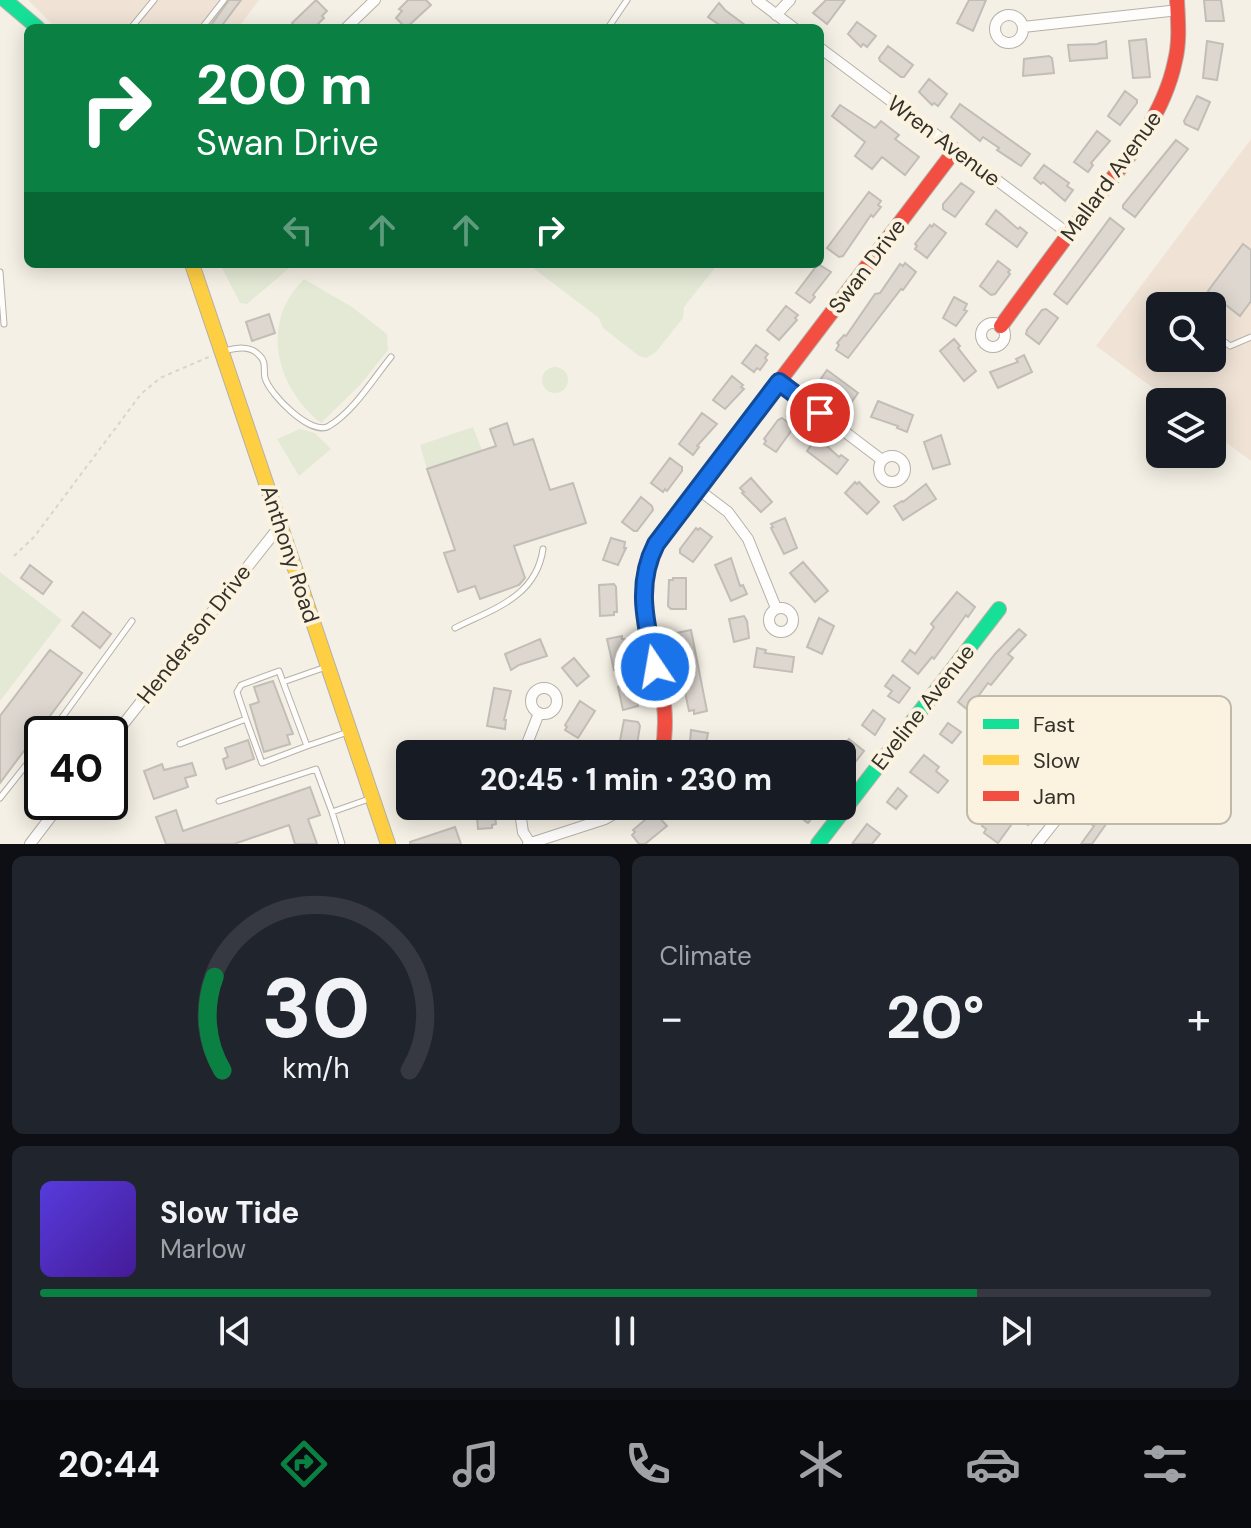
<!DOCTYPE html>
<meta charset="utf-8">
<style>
:root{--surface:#171b24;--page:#20242c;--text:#f1f3f6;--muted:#9ea1a6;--line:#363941;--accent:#0b8043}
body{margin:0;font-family:"DM Sans",sans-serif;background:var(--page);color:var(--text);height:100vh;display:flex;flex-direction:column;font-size:30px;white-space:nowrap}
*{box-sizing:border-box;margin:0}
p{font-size:26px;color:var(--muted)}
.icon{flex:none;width:44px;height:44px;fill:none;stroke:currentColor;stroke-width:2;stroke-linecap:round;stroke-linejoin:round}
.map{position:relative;height:844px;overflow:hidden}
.details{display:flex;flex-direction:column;gap:12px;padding:12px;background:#0d0f14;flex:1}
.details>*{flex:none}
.banner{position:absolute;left:24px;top:24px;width:800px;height:244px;border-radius:12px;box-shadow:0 4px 20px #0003;background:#0b8043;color:#fff;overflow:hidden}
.buttons{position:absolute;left:1146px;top:292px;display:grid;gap:16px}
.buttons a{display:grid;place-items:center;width:80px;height:80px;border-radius:12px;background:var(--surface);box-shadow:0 4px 20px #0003;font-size:40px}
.speed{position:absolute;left:24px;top:716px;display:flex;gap:16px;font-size:40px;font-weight:700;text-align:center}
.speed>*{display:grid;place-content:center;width:104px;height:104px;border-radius:50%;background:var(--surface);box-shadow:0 4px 20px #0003;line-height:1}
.speed .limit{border:4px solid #111;border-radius:12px;background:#fff;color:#111}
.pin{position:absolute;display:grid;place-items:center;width:68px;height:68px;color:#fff;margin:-34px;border:4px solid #fff;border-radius:50%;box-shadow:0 2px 8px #0007}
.me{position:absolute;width:88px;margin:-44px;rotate:348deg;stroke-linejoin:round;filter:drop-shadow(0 0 6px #0008)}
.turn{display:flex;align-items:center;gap:28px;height:168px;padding:0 40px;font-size:36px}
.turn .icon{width:104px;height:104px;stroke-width:2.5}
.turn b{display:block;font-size:56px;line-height:68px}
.lanes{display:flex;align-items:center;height:76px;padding:0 40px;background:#0003;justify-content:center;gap:40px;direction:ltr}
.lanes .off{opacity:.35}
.big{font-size:60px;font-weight:700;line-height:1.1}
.details .widget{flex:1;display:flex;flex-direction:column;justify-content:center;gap:12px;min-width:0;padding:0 28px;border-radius:12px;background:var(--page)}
.details .dial{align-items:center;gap:0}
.dial svg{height:208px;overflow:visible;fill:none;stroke:var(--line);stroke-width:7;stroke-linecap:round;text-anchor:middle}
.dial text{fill:var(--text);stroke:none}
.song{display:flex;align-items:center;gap:24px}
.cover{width:96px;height:96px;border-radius:12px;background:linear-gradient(135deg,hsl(250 70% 55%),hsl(260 70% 35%))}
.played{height:8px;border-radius:4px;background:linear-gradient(90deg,var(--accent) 80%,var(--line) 80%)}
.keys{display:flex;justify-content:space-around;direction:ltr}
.heat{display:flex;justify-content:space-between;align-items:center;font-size:44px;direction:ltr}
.details .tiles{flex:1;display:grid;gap:12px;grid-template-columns:1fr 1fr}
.widget:last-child{grid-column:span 2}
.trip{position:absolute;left:396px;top:740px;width:460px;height:80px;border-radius:12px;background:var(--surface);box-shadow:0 4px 20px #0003;font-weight:700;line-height:80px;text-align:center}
.tab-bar{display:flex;height:128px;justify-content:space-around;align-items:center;background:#090b0e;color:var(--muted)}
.tab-bar .icon{width:56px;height:56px}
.tab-bar .current{color:var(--accent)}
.tab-bar b{font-size:36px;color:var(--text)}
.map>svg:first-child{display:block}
.commercial{fill:#f0e3d6;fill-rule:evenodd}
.green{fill:#e4e9d5}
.building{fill:#ddd7d0;stroke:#c2bdb6;stroke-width:2}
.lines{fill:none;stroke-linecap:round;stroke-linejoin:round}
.lane-casing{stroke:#b4b1a8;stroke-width:7}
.street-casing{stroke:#b4b1a8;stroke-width:12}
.fast-casing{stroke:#b4b1a8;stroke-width:16}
.slow-casing{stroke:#b4b1a8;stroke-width:16}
.jam-casing{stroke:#b4b1a8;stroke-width:16}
.path{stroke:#d6d5d1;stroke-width:2;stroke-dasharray:4 4;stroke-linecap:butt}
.lane{stroke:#fefdfb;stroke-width:5}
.street{stroke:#fefdfb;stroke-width:10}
.fast{stroke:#16e098;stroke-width:14}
.slow{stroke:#ffcf43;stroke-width:14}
.jam{stroke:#f24e42;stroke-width:14}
.route-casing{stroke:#114b97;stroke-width:20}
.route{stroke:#1a73e8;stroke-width:14}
.labels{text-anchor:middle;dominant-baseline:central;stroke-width:8;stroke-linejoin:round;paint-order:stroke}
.street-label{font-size:22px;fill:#34312a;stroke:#fbf3df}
.key{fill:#fbf3df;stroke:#bfb9a9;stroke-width:2}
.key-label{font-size:22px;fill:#34312a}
</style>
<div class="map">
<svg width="1251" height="844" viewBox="0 0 1251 844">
<rect width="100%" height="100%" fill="#f5f0e5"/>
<path class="commercial" d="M 28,0 L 259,0 L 238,28 L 56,28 Z
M 1251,139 L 1251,461 L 1212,432 L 1212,402 L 1172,402 L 1096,346 ZM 1160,306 L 1212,306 L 1212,358 L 1160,358 Z"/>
<path class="green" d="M 220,264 L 294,264 L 247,304 L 240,303 Z
M 718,264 L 684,307 L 683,318 L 656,352 L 646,358 L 639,356 L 603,328 L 599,318 L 529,265 Z
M 304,279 L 352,307 L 387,334 L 388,350 L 361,384 L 321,423 C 276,387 259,323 304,279 Z
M542 380a13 13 0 1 1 26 0a13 13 0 1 1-26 0Z
M 473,427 L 482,450 L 427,469 L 420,445 Z
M 300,429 L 315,433 L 331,449 L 299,476 L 277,439 Z
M 0,572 L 62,620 L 0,701 Z"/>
<path class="building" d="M 229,0 L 241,0 L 220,28 L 209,28 Z
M 316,0 L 327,11 L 322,16 L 324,18 L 314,28 L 297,28 L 292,23 Z
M 408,0 L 426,0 L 431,5 L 406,28 L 396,18 L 402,11 L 399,9 Z
M 826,0 L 845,0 L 827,24 L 813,13 Z
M 969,0 L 986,0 L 973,31 L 957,23 Z
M 1204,0 L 1221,0 L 1224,21 L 1206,21 Z
M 719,3 L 725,10 L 749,28 L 724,28 L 708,17 Z
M 857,22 L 876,36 L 867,47 L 863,44 L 861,47 L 848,34 Z
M 1146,39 L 1150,77 L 1133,78 L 1129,41 Z
M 1106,41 L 1107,58 L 1070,61 L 1068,45 L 1097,44 Z
M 1207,41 L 1223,44 L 1217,80 L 1203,78 Z
M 888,46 L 913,65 L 904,77 L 901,77 L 880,61 L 879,58 Z
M 1049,56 L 1052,58 L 1054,73 L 1023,76 L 1024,59 Z
M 929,79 L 947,94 L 938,106 L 934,103 L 932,105 L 919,92 Z
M 1125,91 L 1137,100 L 1137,103 L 1120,125 L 1108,116 Z
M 1197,96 L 1210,102 L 1198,130 L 1185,124 L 1184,121 Z
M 960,104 L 1030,154 L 1021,166 L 997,150 L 999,148 L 983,137 L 980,141 L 951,117 Z
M 840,105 L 875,128 L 881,121 L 899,135 L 895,139 L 919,157 L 905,175 L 882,157 L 872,169 L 855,156 L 865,142 L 832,116 Z
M 1097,131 L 1110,141 L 1091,163 L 1093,165 L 1088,172 L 1074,162 Z
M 1176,140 L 1188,149 L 1135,217 L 1123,208 L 1123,205 Z
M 1044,165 L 1069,183 L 1067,186 L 1073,190 L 1065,201 L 1043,182 L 1041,184 L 1034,178 Z
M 961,183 L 974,192 L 955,217 L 943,209 L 943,204 Z
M 869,192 L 881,201 L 878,205 L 881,207 L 873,217 L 871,215 L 843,256 L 839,257 L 827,248 Z
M 996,210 L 1018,229 L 1020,227 L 1027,233 L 1017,247 L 986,224 Z
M 1110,218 L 1124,229 L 1067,304 L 1054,294 Z
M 934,224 L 946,233 L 927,258 L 915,249 L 917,246 L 915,244 L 930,225 L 932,227 Z
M 1243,244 L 1251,250 L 1251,301 L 1240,316 L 1208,291 Z
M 998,261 L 1010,270 L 1008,272 L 1010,274 L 995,294 L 991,295 L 980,286 Z
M 905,263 L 916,272 L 903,290 L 901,289 L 848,358 L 836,350 L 839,345 L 837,343 L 844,335 L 846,336 L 875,294 L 880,293 L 900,264 L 903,266 Z
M 818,264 L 831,272 L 813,295 L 815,297 L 810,303 L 796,293 Z
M 954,297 L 967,304 L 964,310 L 967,311 L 956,326 L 943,318 Z
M 786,306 L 798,315 L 795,318 L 797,320 L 779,340 L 767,330 Z
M 1046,309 L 1058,318 L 1039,344 L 1026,334 L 1027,330 L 1042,310 Z
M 269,314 L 275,333 L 252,341 L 246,322 Z
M 954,339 L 960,346 L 958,348 L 976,371 L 964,381 L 940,351 Z
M 756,345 L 768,354 L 765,358 L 767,360 L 760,370 L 757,368 L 754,372 L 742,363 Z
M 1024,355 L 1032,372 L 998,388 L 990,372 L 1018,362 L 1016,359 Z
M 827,370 L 858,393 L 848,407 L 840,400 L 841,398 L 818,383 Z
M 732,376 L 743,385 L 741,387 L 744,389 L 725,409 L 713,400 Z
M 878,401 L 913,415 L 907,432 L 897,428 L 898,426 L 871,417 Z
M 702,413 L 717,424 L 697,446 L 699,447 L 693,455 L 679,444 Z
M 782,418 L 794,427 L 776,452 L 764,444 L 766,441 L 764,439 L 778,420 Z
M 507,423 L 514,445 L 533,439 L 550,490 L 573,483 L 586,523 L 514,546 L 525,578 L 519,585 L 480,599 L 475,586 L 458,592 L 444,553 L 455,550 L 427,469 L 496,446 L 490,429 Z
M 941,435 L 950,464 L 933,469 L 924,442 Z
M 817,437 L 839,457 L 841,455 L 848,460 L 837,474 L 807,451 Z
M 670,458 L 682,467 L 682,471 L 667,491 L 665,489 L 663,492 L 651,483 Z
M 751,478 L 772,502 L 761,512 L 742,493 L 744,492 L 740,488 Z
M 855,482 L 857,484 L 859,482 L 879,502 L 867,514 L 845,493 Z
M 926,484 L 936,499 L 903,520 L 894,506 L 902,501 L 903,502 Z
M 641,497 L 652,506 L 653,510 L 637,531 L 634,531 L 622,522 Z
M 785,518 L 797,548 L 784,554 L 771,528 L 773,527 L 771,524 Z
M 696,528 L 698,530 L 700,528 L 712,537 L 693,562 L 680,553 L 680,549 Z
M 611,538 L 625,542 L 624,548 L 626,548 L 618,565 L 603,560 Z
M 731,558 L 740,586 L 743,585 L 747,594 L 731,601 L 715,565 Z
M 803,562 L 828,591 L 815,602 L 790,573 Z
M 30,565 L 52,582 L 43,594 L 21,578 Z
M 673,578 L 686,578 L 686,609 L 671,609 L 668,606 L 669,580 L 673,580 Z
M 614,584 L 616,587 L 617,612 L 614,612 L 614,615 L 600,616 L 599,585 Z
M 957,592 L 975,607 L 968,617 L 966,615 L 934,659 L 932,657 L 918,674 L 902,661 L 910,650 L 915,654 L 934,627 L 931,624 Z
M 83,612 L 111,634 L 100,648 L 72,626 Z
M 744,616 L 747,621 L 749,638 L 734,642 L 729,619 Z
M 819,618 L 834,626 L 822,654 L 807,647 Z
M 1019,629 L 1026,635 L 1008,654 L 1013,658 L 991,685 L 988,683 L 968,710 L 958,702 L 995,654 Z
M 691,630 L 707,711 L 694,714 L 694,710 L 689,711 L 684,687 L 687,686 L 676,633 Z
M 622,636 L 622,639 L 626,639 L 631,664 L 629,667 L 614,670 L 607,639 Z
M 540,639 L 547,656 L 519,665 L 511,670 L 505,654 Z
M 757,648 L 766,650 L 765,653 L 794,657 L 792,672 L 754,667 Z
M 50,650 L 82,673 L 0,783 L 0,716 Z
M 574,658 L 589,676 L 577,686 L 562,668 Z
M 893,675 L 910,688 L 899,703 L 888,696 L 892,691 L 885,686 Z
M 273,681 L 293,734 L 287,735 L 290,744 L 264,752 L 250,705 L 259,702 L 254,687 Z
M 633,683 L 634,688 L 637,688 L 640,700 L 637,701 L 638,706 L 623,710 L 618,687 Z
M 494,688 L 511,691 L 504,720 L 506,720 L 505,729 L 487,726 Z
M 580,701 L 595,711 L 578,738 L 565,730 L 567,727 L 565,725 Z
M 873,710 L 885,719 L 875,735 L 862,725 Z
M 624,720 L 638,722 L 640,726 L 636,751 L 633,750 L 633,753 L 618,751 Z
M 948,723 L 961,732 L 952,743 L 940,734 Z
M 691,730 L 708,733 L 704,754 L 689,754 Z
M 849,739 L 864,751 L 842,779 L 842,754 L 838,752 Z
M 248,740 L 254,759 L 226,769 L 223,759 L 228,757 L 225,748 Z
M 924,755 L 939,767 L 936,771 L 948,781 L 938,793 L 910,772 Z
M 192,763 L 196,775 L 185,778 L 188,787 L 154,799 L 144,771 L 162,764 L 164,770 Z
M 1032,770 L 1048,782 L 1030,804 L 1039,811 L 1028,825 L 1017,817 L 998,843 L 984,833 L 986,829 L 982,826 L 988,817 L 994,821 L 996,817 L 999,819 L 1012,802 L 1014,804 L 1025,790 L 1020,787 L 1024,783 L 1019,779 L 1025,771 L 1029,775 Z
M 310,787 L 320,815 L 308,819 L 317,844 L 295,844 L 289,825 L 234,844 L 166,844 L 156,817 L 176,810 L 183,831 Z
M 898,788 L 907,796 L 896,809 L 887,802 Z
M 476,806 L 494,806 L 496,824 L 492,825 L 492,828 L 478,829 Z
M 785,806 L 806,806 L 816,813 L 808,823 Z
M 1100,810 L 1111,817 L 1092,844 L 1081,844 L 1094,826 L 1091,824 Z
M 652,814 L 655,817 L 657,815 L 667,826 L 645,844 L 639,844 L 632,835 L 635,832 L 633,830 Z
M 867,824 L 880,834 L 872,844 L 852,844 Z
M 455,827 L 461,844 L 410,844 L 410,842 Z"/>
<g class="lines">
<defs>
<path id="lane" d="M 131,28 L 154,0
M 202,28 L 224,0
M 608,28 L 627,0
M 0,272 L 4,324
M 1212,332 L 1230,346 L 1251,337
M 224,351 C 236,348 250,345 259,355 C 267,362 263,369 265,378 C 270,395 312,437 329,426 C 354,411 373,379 391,357
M 455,628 C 492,609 536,598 543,549
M 246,719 L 262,763 L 307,746 L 283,682
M 50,734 L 132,621
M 180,744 L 246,719 L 237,692 L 241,685 L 279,671 L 283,682 L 326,667
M 307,746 L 348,732
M 0,798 L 42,745
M 219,801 L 316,769 L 332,812 L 369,799
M 332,812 L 342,844"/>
<path id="street" d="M 757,0 L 794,28
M 776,15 L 790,0
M995 29a14 14 0 1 1 28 0a14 14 0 1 1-28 0Z
M 1023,27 L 1179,10
M 346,28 L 375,0
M 820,48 L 1069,234
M981 335a12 12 0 1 1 24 0a12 12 0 1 1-24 0Z
M 779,382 L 882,460
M879 469a13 13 0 1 1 26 0a13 13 0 1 1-26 0Z
M 699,490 L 728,512 L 748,539 L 776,608
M769 620a12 12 0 1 1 24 0a12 12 0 1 1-24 0Z
M531 701a13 13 0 1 1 26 0a13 13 0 1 1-26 0Z
M 110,741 L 279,527
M 523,754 L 539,713
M 519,806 L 523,832 L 530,843
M 30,844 L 62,802
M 528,844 L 605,819 L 628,806
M 1037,844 L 1137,718"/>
<path id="fast" d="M 5,0 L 38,28
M 818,844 L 999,609"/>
<path id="slow" d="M 192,264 L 388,844"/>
<path id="jam" d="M 1001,326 C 1025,293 1049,260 1074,227 C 1112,177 1162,125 1175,61 C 1180,41 1178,21 1177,0
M 662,754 C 665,737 666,722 664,705 C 657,657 632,610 648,560 C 652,547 663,535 671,524 L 955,150"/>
</defs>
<use href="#lane" class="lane-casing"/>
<use href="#street" class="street-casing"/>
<use href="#fast" class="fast-casing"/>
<use href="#slow" class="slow-casing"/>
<use href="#jam" class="jam-casing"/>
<path class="path" d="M 14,556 L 34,537 L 141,394 L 160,378 L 211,356"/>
<use href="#lane" class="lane"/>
<use href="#street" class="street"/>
<use href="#fast" class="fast"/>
<use href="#slow" class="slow"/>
<use href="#jam" class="jam"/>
</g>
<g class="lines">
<defs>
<path id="route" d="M 655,667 C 646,624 635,585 656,544 L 779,382 L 820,413"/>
</defs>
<use href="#route" class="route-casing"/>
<use href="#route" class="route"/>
</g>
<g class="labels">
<g class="street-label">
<text transform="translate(944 141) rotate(37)">Wren Avenue</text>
<text transform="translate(1111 176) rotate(-54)">Mallard Avenue</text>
<text transform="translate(867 266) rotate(-53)">Swan Drive</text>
<text transform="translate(290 554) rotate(72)">Anthony Road</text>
<text transform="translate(194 634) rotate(-52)">Henderson Drive</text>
<text transform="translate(923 707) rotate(-52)">Eveline Avenue</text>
</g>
</g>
<rect x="967" y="696" width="264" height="128" rx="12" class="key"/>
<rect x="983" y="719" width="36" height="10" fill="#16e098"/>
<rect x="983" y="755" width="36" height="10" fill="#ffcf43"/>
<rect x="983" y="791" width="36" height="10" fill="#f24e42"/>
<g class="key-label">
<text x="1033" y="732">Fast</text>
<text x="1033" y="768">Slow</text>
<text x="1033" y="804">Jam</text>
</g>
</svg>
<div class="buttons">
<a><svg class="icon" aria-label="search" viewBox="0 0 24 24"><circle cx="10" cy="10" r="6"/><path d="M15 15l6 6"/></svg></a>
<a><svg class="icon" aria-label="layers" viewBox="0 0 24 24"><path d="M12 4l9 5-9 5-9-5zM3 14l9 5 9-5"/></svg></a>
</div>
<div class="speed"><div class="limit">40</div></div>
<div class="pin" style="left:820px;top:413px;background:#d93025"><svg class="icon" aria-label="arrive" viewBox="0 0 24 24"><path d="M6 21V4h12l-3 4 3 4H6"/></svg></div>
<svg class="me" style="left:655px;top:667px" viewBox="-20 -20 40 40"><circle r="17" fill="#1a73e8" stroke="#fff" stroke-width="3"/><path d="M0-11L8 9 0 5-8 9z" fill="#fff"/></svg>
<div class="trip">20:45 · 1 min · 230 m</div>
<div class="banner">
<div class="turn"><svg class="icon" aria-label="right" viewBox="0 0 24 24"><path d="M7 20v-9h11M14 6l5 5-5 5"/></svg><div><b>200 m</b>Swan Drive</div></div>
<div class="lanes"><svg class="icon off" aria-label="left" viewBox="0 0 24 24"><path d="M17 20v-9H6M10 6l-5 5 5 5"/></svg><svg class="icon off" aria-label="ahead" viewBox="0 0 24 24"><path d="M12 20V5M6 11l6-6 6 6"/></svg><svg class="icon off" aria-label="ahead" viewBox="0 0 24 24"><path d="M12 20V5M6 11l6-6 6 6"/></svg><svg class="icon" aria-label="right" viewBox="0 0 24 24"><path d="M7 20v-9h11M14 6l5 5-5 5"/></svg></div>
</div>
</div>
<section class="details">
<div class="tiles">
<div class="widget dial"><svg viewBox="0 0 100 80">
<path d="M14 69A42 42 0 1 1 86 69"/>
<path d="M14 69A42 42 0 0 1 11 33" stroke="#0b8043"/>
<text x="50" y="56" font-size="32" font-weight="700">30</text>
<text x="50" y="72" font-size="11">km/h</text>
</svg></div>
<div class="widget"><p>Climate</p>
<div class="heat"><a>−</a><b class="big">20°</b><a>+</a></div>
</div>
<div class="widget">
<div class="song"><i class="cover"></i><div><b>Slow Tide</b><p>Marlow</p></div></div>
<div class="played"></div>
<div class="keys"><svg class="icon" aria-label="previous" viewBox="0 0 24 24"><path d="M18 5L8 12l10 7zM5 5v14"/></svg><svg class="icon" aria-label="pause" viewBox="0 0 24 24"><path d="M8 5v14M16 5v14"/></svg><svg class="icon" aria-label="next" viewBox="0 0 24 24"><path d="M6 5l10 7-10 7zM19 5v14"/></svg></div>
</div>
</div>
</section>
<nav class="tab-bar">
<b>20:44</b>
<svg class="icon current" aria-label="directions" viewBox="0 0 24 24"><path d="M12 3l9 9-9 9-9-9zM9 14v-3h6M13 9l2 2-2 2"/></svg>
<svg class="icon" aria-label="music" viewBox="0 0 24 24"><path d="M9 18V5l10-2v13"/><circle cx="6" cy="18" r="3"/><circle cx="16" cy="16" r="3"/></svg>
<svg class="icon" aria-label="phone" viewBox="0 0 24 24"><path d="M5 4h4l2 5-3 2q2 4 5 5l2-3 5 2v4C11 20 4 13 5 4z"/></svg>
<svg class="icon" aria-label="climate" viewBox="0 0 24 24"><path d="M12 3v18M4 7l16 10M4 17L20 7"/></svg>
<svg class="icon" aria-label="car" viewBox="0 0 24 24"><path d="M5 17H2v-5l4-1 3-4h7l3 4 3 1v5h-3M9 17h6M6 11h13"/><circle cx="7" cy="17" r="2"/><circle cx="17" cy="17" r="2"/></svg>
<svg class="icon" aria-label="filters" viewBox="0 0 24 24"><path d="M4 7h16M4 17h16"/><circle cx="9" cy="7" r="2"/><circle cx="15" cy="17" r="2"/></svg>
</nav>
